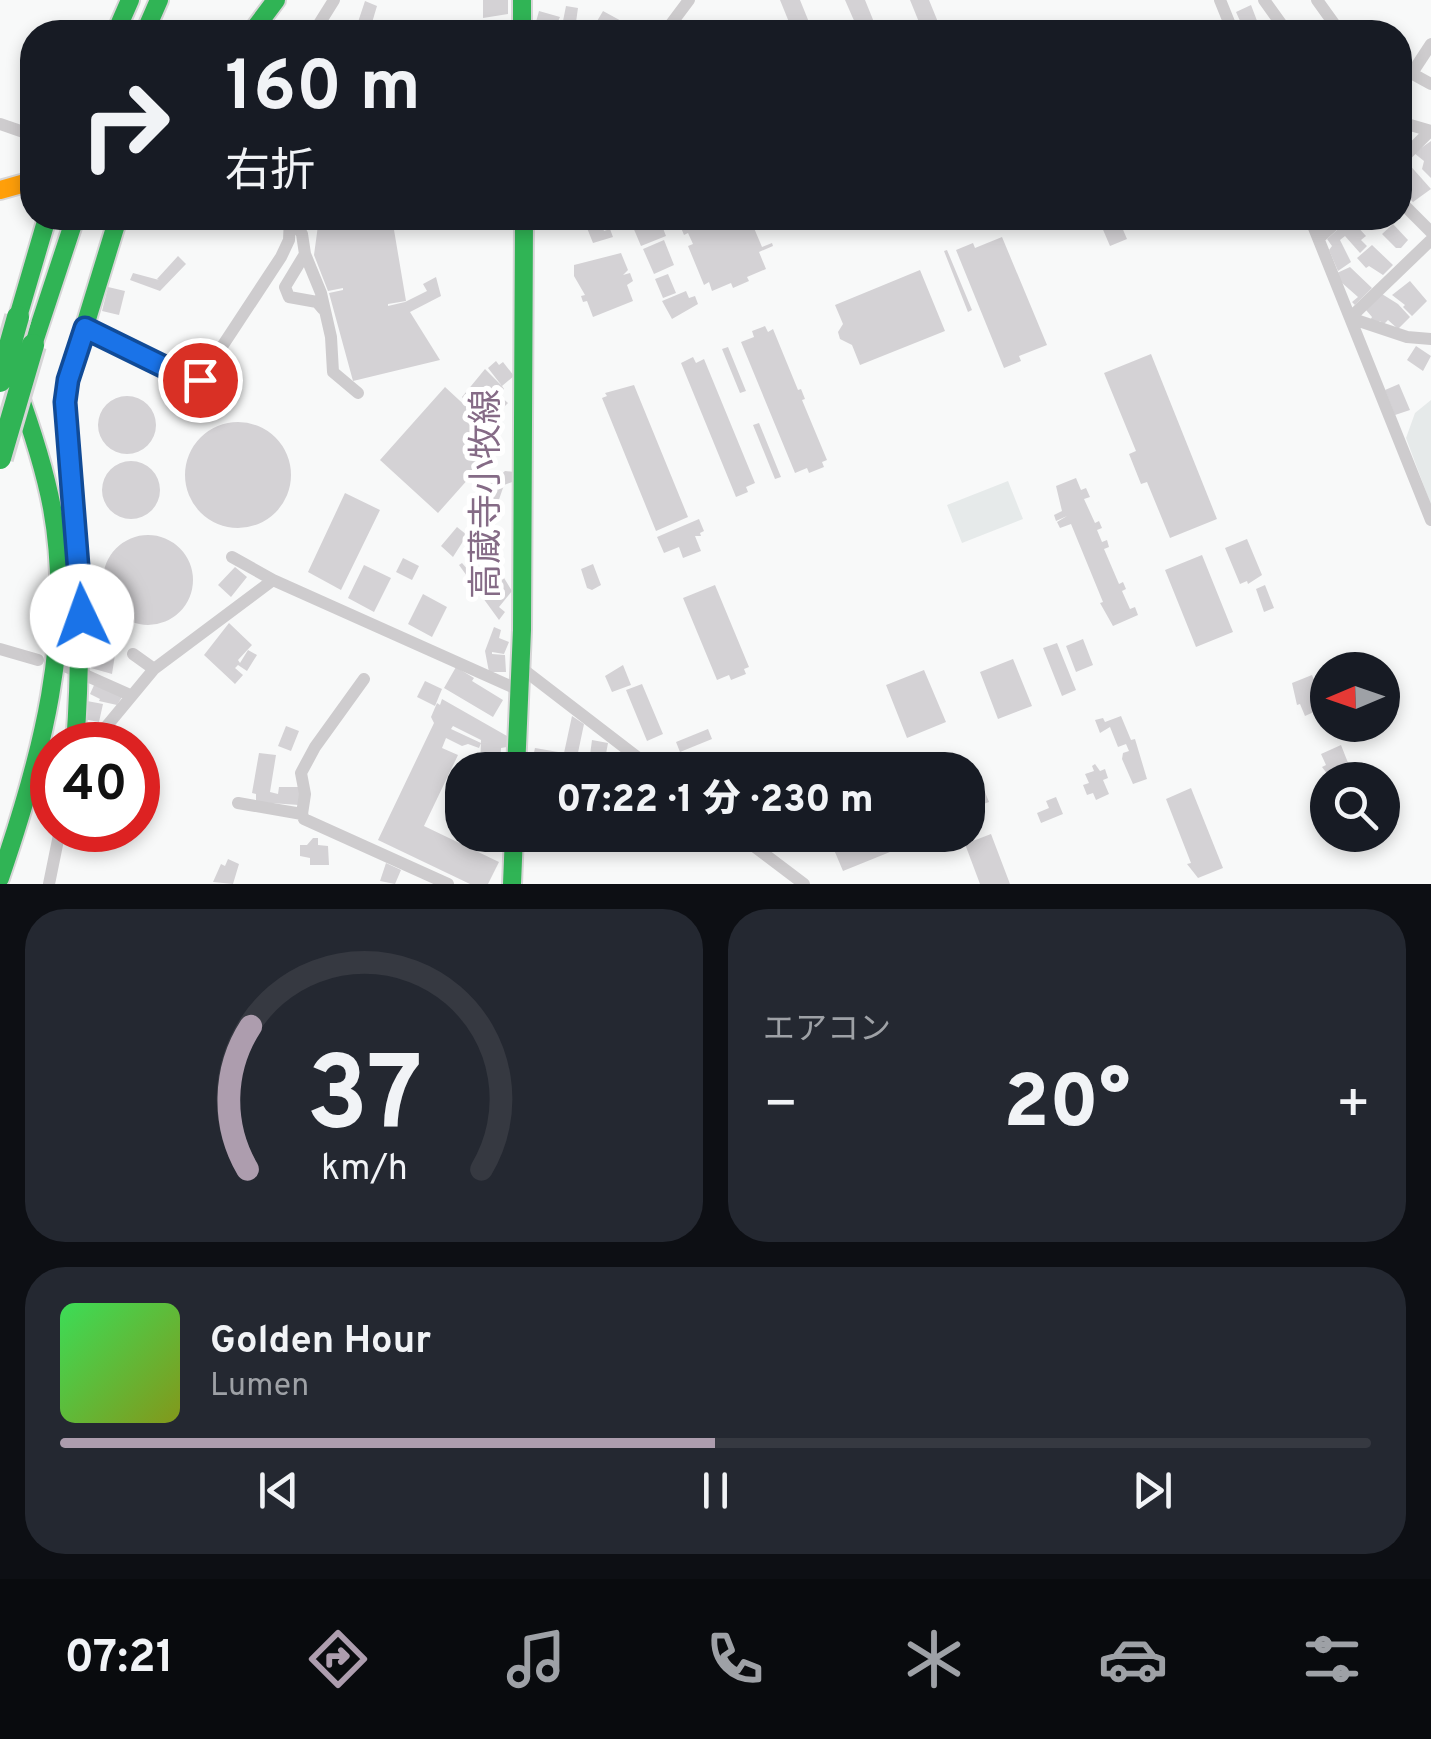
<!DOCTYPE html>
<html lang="ja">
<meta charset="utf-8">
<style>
:root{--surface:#171b24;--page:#242831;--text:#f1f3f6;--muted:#9ea1a6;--line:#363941;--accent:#ad9dae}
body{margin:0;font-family:Overpass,"Noto Sans JP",sans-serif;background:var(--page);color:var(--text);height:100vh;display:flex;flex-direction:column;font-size:38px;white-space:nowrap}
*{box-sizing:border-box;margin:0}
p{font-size:32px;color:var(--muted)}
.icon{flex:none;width:55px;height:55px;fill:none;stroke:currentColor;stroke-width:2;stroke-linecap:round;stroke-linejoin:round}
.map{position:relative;height:884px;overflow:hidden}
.details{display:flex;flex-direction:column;gap:25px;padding:25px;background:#0d0f14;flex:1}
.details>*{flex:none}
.banner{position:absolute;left:20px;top:20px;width:1392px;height:210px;border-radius:40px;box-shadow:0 5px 15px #0003;background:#171b24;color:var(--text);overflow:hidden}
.needle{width:65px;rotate:268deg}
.fabs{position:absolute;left:1310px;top:652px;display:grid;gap:20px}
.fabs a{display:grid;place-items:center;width:90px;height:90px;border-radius:50%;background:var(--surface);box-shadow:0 5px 15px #0003;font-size:50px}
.speed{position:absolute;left:30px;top:722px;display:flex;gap:20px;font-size:50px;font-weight:700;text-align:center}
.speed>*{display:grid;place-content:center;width:130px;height:130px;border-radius:50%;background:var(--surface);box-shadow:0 5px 15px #0003;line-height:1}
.speed .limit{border:15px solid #d22;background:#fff;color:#111}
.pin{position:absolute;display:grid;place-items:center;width:85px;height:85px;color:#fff;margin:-42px;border:5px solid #fff;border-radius:50%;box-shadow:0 2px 10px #0007}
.me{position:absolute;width:110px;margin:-55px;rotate:357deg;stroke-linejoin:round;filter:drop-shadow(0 0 8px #0008)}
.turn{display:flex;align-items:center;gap:35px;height:210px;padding:0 40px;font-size:45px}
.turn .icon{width:130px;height:130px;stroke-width:2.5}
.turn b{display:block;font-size:70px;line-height:85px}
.big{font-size:75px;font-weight:800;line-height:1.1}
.details .widget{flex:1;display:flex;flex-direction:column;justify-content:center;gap:15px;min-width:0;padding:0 35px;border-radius:40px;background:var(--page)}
.details .dial{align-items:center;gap:0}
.dial svg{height:260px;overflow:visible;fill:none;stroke:var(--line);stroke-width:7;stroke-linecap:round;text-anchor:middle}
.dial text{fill:var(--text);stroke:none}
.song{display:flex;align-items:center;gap:30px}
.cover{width:120px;height:120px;border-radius:15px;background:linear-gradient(135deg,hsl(130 70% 55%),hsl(70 70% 35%))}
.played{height:10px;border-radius:5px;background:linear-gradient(90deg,var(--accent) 50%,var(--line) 50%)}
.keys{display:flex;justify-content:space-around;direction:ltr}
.heat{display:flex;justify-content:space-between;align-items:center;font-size:55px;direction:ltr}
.details .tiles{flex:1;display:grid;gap:25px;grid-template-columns:1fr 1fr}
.widget:last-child{grid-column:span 2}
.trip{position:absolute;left:445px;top:752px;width:540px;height:100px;border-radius:40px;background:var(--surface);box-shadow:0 5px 15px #0003;font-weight:800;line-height:100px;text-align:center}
.menu{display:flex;height:160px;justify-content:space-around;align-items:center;background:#090b0e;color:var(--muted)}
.menu .icon{width:70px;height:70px}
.menu .active{color:var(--accent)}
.menu b{font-size:45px;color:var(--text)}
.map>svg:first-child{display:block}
.green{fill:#e6eaea}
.building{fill:#d4d2d5}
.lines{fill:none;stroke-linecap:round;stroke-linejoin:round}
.fast-casing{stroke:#d7d6d7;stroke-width:22}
.slow-casing{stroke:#d7d6d7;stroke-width:22}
.street{stroke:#ceccce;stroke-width:12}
.fast{stroke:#30b455;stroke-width:18}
.slow{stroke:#ff9f0a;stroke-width:18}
.fast-bridge-casing{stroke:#d6d5d6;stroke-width:28;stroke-linecap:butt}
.fast-bridge{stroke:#30b455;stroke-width:22}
.route-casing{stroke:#114b97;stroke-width:25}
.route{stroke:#1a73e8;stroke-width:18}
.labels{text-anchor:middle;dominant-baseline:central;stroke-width:10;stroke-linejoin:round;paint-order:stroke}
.street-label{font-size:35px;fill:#856b86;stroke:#fff}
</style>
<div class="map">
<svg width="1431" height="884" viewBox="0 0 1431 884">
<rect width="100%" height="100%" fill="#f8f9f9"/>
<path class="green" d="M 1431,400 L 1431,505 L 1406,438 L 1415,413 Z
M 1008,481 L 1023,519 L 962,543 L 947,505 Z"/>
<path class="building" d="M 483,0 L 508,0 L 508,14 L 483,18 Z
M 780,0 L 800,0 L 813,32 L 793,32 Z
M 845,0 L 865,0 L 878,32 L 859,32 Z
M 910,0 L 929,0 L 940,27 L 923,32 Z
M 365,1 L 377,6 L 371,26 L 358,22 Z
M 1251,5 L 1259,26 L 1245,32 L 1236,12 Z
M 566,6 L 578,8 L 575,29 L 562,26 Z
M 539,11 L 560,17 L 553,32 L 534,29 Z
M 603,11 L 625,23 L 620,32 L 602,32 L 593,28 Z
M 1431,141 L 1431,178 L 1422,169 L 1424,161 L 1414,153 Z
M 1407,162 L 1431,189 L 1413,202 L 1407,196 L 1411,191 L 1400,182 L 1400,168 Z
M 319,218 L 392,218 L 406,301 L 388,304 L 388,306 L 405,302 L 427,291 L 423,284 L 436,277 L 441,296 L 410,312 L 440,360 L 353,381 L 329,293 L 343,290 L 343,288 L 328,291 L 314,255 Z
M 599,218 L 604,231 L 610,229 L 613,237 L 593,243 L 585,223 Z
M 636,218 L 659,218 L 666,236 L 641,246 L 630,220 Z
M 677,218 L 745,218 L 750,230 L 754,228 L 762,247 L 772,243 L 773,246 L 759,252 L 766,269 L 747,277 L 749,281 L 733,288 L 731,283 L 712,291 L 709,282 L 704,285 L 688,246 L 693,244 L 688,233 L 684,235 Z
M 1098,218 L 1118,218 L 1127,239 L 1110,246 Z
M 1349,218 L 1365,218 L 1356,225 L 1366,236 L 1361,240 L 1367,246 L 1360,253 L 1345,236 L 1340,240 L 1351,262 L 1338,271 L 1329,250 L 1332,246 L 1327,239 L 1345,223 L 1348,226 L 1353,221 Z
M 1393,224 L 1408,240 L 1401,248 L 1396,248 L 1382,234 Z
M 1002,237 L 1047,345 L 1019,356 L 1021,361 L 1004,368 L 956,250 L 973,243 L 975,248 Z
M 664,240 L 674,265 L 654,274 L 643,249 Z
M 1372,245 L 1393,265 L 1383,275 L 1369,266 L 1366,268 L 1357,258 Z
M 947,250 L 972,310 L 968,312 L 944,251 Z
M 621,253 L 628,270 L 623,275 L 630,273 L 633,281 L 627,285 L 633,301 L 593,317 L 587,301 L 583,302 L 581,296 L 585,295 L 574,276 L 574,265 Z
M 178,256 L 186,264 L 160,291 L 130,280 L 133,273 L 159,280 L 157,279 Z
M 1350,267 L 1372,288 L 1355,305 L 1352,302 L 1358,297 L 1341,282 L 1337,273 Z
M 920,270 L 945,331 L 860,365 L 852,345 L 840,339 L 838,332 L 843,324 L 835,305 Z
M 668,274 L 676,293 L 663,298 L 655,279 Z
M 1410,281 L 1427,301 L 1412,316 L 1403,307 L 1405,305 L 1392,295 Z
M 108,287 L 125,291 L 119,315 L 102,311 Z
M 686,291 L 689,298 L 695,296 L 698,304 L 672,319 L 662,301 Z
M 1382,294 L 1398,304 L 1410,317 L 1398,329 L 1388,320 L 1383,325 L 1380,321 L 1377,324 L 1369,322 L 1372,317 L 1366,310 Z
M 765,326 L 768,332 L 773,329 L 798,390 L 801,389 L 805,399 L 802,400 L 827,460 L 822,462 L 824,467 L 809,473 L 807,468 L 795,473 L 741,342 L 754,337 L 752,331 Z
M 1416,346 L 1431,356 L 1423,371 L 1407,360 Z
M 728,347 L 746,391 L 740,393 L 722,349 Z
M 1151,354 L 1217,519 L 1170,538 L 1147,482 L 1141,484 L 1129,454 L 1136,451 L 1104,373 Z
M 693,357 L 696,363 L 704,359 L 755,483 L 746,487 L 748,492 L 736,497 L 681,363 Z
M 496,361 L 499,365 L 503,362 L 514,376 L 502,386 L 488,368 Z
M 485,369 L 502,386 L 504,389 L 498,394 L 508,403 L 488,423 L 462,397 Z
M 1399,384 L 1410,410 L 1395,415 L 1385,390 Z
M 634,385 L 688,517 L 656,531 L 602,398 L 607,396 L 605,393 Z
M 445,387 L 485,424 L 476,434 L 494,450 L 438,513 L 380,460 Z
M98 425a29 29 0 1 1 58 0a29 29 0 1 1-58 0Z
M185 475a53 53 0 1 1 106 0a53 53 0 1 1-106 0Z
M 759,423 L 781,477 L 775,479 L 753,425 Z
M102 490a29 29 0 1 1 58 0a29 29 0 1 1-58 0Z
M 505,471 L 515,472 L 515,481 L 504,485 L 494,514 L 487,512 L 485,522 L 471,518 L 483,489 L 486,490 L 488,482 L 497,484 L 497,478 Z
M 1076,478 L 1081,490 L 1086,488 L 1090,497 L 1084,499 L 1095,523 L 1099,521 L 1102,528 L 1097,530 L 1102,542 L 1107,540 L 1109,547 L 1104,549 L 1119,584 L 1123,582 L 1126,589 L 1122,591 L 1130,609 L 1135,607 L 1138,615 L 1113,626 L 1100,603 L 1103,602 L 1071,524 L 1060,528 L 1057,522 L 1067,516 L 1056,521 L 1054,515 L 1062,511 L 1056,486 Z
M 345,493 L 380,510 L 341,590 L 308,572 Z
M 699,519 L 704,531 L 700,533 L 701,536 L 695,536 L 701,551 L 683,558 L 679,547 L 664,553 L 657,537 Z
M 457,527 L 467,535 L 453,557 L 441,546 Z
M103 580a45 45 0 1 1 90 0a45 45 0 1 1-90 0Z
M 1247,539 L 1262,575 L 1248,584 L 1247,581 L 1240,584 L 1225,548 Z
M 1202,555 L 1233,632 L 1196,647 L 1165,570 Z
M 403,558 L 419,566 L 412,580 L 396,572 Z
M 462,563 L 482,586 L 498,568 L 512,591 L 499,607 L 505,612 L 499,620 L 459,565 Z
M 593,564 L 601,585 L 592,590 L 587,588 L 581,569 Z
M 364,565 L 391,578 L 374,612 L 348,598 Z
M 235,567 L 247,577 L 231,597 L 218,585 Z
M 715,585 L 749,667 L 744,669 L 746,674 L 731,680 L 729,675 L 717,680 L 683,598 Z
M 1265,585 L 1274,608 L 1264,612 L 1256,589 Z
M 423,594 L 447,607 L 432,637 L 408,624 Z
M 229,623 L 252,645 L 238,660 L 240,663 L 248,650 L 257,655 L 247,671 L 238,665 L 235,668 L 243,675 L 235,684 L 204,655 Z
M 494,627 L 501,630 L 499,638 L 509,642 L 504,654 L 492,652 L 492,654 L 505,655 L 506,672 L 489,672 L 485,651 Z
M 94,634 L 117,642 L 112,674 L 91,668 L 97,641 L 92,639 Z
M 1083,639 L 1093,665 L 1076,672 L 1066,646 Z
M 1057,643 L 1076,690 L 1062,696 L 1043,648 Z
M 1013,659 L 1032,706 L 998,719 L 980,672 Z
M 623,665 L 631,685 L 612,692 L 605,676 Z
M 456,667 L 474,678 L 472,681 L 503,700 L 493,717 L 444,688 Z
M 924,670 L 946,722 L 907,738 L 886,685 Z
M 1312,675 L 1325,707 L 1305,716 L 1300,704 L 1297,705 L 1292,683 Z
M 425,681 L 442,689 L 435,706 L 417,697 Z
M 95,683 L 122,697 L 117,705 L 99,701 L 100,699 L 90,694 Z
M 642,684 L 663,734 L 647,741 L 626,690 Z
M 442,699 L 507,736 L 507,747 L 501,748 L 500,770 L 480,770 L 481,740 L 453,726 L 451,729 L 481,743 L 479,748 L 468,744 L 462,746 L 446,738 L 442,748 L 458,755 L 424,826 L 499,862 L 488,884 L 470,884 L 378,840 L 434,723 L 431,717 L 437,703 L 440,705 Z
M 87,701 L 103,704 L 99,722 L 83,719 Z
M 572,716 L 584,724 L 575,767 L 570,766 L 569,769 L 532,761 L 535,748 L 564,753 Z
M 1121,716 L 1131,740 L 1135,739 L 1147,779 L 1133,784 L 1122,759 L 1123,753 L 1129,751 L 1126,744 L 1118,747 L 1110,727 L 1100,733 L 1095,720 L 1103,718 L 1105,722 Z
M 286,726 L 299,731 L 291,751 L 278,746 Z
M 708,729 L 712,739 L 680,752 L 676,742 Z
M 592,740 L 608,743 L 603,770 L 588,770 Z
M 1341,745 L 1354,778 L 1332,780 L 1322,767 L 1326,765 L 1321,754 Z
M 259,753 L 276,755 L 270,792 L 278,794 L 279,787 L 302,787 L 299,805 L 256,802 L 256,794 L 252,793 Z
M 1095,764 L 1100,771 L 1105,769 L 1108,778 L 1103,780 L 1109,794 L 1096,800 L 1093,793 L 1087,795 L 1083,785 L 1089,783 L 1085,774 L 1094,771 L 1092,766 Z
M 976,770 L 989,802 L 975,807 L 968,787 L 968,773 Z
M 1191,788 L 1223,868 L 1198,878 L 1187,864 L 1191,863 L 1166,799 Z
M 1056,797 L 1063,814 L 1041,823 L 1037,813 L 1049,808 L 1046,801 Z
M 991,834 L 1010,884 L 980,884 L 965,844 Z
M 837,835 L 932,835 L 843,871 L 829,838 Z
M 313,838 L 318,838 L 318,845 L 328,846 L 329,865 L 310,865 L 310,858 L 300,856 L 300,845 L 307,845 Z
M 228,859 L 239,864 L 233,884 L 213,882 L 221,864 L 225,866 Z
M 386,863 L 401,870 L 395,884 L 380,881 Z"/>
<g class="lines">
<defs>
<path id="fast" d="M 522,0 L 522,32
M 116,32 L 130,0
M 145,32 L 159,0
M 252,32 L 276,0
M 18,317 L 47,218
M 33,345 L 75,218
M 75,745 C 84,630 77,517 65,402 L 68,381 L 118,218
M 516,770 L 522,630 L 524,218
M 0,878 C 41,759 75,635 52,508 C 44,465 30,424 15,383
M 512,884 L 514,835"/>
<path id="slow" d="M 0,190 L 32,181"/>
</defs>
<use href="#fast" class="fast-casing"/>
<use href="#slow" class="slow-casing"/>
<path class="street" d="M 1220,0 L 1233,32
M 1264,0 L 1287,32
M 1317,0 L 1340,32
M 314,32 L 334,0
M 665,32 L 689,0
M 1400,67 L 1431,84
M 1412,73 L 1431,44
M 1400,122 L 1431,131
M 0,124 L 32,135
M 1400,161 L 1430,131
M 1400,201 L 1431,232
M 1310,218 L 1431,520
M 292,219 L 302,234 L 305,254 L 321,293 L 331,337 L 333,372 L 358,393
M 1319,238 L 1341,218
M 1431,240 L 1350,318 L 1407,337 L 1431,339
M 305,254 L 285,287 L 289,297 L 317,302 L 323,309
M 85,328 L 193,381 L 200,380 L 281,257 L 289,240 L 290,218
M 232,557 L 273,580 L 519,690
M 0,649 L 38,660
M 133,654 L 154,669
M 67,667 L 130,695
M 520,667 L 654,770
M 91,745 L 154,669 L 273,580
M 238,803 L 302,814 L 304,819 L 448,884
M 302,814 L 305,794 L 301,773 L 315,747 L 364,679
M 739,835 L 804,884
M 49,884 L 60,830"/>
<use href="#fast" class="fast"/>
<use href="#slow" class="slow"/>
<defs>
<path id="fast-bridge" d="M 0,381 L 18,317
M 0,458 L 33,345"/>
</defs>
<use href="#fast-bridge" class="fast-bridge-casing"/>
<use href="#fast-bridge" class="fast-bridge"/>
</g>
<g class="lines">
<defs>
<path id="route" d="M 82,616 L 65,402 L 68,380 L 85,328 L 193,381 L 200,380"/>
</defs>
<use href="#route" class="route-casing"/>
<use href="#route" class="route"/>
</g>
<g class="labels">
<g class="street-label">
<text transform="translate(488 494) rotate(-90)">高蔵寺小牧線</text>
</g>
</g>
</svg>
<div class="fabs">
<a><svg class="needle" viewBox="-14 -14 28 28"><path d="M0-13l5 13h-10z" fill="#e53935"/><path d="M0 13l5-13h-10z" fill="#9ea1a6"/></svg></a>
<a><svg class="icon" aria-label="search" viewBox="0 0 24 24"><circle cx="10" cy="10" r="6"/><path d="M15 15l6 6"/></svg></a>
</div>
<div class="speed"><div class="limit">40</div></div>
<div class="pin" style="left:200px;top:380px;background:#d93025"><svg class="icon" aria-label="arrive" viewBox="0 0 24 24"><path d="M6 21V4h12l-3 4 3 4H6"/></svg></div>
<svg class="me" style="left:82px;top:616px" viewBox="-20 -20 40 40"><circle r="19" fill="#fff"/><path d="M0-13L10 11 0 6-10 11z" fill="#1a73e8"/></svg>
<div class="trip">07:22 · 1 分 · 230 m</div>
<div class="banner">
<div class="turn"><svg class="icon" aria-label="right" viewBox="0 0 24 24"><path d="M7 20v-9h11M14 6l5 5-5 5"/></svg><div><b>160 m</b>右折</div></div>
</div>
</div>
<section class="details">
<div class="tiles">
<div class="widget dial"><svg viewBox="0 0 100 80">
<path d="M14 69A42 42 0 1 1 86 69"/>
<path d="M14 69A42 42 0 0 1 15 25" stroke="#ad9dae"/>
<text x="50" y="56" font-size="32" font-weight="700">37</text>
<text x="50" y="72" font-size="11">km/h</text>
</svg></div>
<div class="widget"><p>エアコン</p>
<div class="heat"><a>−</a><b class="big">20°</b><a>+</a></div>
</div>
<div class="widget">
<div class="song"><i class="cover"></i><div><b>Golden Hour</b><p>Lumen</p></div></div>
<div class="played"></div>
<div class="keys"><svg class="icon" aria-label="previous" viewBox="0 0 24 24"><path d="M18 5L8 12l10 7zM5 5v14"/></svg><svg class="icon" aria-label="pause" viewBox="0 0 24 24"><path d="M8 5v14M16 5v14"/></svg><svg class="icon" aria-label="next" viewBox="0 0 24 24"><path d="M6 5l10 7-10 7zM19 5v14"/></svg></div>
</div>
</div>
</section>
<nav class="menu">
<b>07:21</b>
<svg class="icon active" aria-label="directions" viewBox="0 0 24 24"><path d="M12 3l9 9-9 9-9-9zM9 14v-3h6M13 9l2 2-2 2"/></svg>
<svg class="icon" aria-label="music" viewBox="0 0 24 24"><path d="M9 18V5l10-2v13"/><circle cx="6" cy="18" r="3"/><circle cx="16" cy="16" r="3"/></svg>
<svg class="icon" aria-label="phone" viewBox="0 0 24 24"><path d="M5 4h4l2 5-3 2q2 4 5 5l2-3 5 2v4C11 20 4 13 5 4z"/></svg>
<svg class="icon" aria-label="climate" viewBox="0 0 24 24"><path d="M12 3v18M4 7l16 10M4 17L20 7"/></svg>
<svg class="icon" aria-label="car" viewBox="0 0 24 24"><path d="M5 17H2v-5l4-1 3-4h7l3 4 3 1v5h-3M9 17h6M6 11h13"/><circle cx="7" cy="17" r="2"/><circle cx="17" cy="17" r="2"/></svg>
<svg class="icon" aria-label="filters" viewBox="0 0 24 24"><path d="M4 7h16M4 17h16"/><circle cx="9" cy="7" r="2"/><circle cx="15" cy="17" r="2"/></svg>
</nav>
